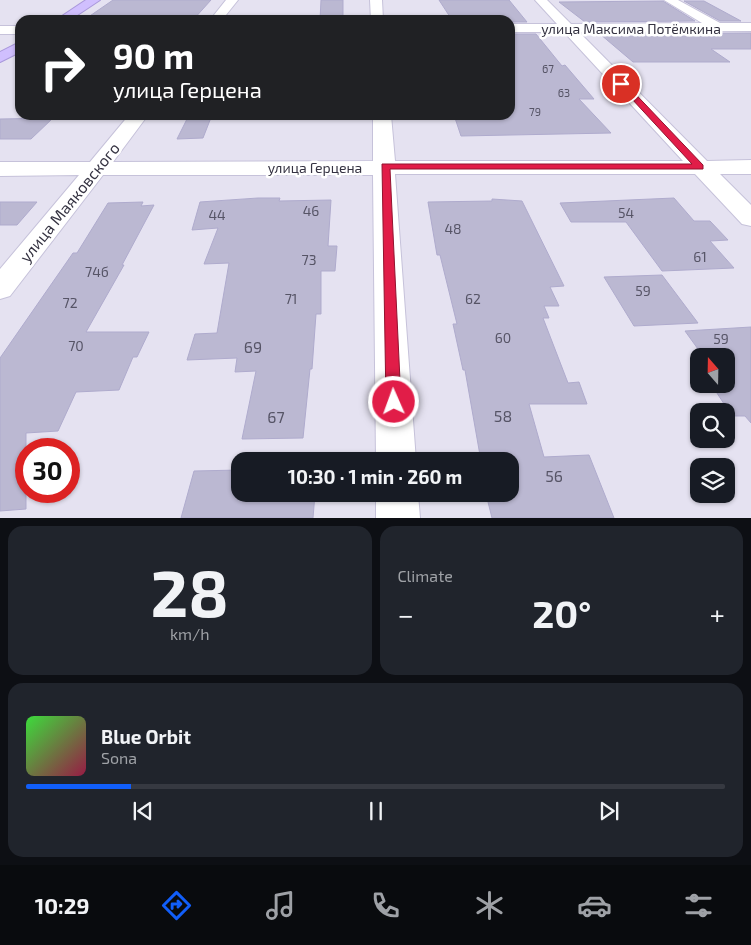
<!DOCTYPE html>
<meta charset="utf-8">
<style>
:root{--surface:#171b24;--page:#20242c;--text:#f1f3f6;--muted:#9ea1a6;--line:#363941;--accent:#115ef9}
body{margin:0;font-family:"Exo 2",sans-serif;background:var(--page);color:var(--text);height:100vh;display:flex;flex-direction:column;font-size:19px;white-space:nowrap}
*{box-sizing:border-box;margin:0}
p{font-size:16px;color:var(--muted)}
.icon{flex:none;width:28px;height:28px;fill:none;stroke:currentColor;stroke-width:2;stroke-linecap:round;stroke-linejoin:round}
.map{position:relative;height:518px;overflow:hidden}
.sheet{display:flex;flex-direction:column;gap:8px;padding:8px;background:#0d0f14;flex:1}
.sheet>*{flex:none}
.banner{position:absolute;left:15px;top:15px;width:500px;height:105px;border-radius:15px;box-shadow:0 1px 4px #0004;background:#202124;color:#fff;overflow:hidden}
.needle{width:32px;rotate:340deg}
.tools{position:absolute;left:690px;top:348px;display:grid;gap:10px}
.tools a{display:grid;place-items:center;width:45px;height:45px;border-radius:10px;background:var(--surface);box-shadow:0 1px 4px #0004;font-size:25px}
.speed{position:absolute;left:15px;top:438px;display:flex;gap:10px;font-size:25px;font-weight:700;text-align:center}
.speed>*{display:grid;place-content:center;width:65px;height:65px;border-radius:50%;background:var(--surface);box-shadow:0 1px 4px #0004;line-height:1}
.speed .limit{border:8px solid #d22;background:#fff;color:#111}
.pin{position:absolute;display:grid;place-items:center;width:42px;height:42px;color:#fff;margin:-21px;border:2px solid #fff;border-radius:50%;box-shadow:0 1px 5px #0007}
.me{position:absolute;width:55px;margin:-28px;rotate:358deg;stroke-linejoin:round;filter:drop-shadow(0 0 4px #0008)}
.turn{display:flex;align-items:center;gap:18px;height:105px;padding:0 15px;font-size:22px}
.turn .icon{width:65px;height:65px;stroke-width:2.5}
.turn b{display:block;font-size:35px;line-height:42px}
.big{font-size:38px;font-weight:700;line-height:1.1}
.sheet .widget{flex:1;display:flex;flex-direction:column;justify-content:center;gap:8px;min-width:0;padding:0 18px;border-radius:15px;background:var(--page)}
.sheet .dial{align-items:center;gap:0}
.dial b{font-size:65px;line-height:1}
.song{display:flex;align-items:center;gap:15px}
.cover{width:60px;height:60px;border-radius:8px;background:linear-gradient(135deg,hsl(120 70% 55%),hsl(340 70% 35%))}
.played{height:5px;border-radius:2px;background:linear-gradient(90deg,var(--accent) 15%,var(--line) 15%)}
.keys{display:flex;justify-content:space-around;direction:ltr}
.heat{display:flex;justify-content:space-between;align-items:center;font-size:28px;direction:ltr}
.sheet .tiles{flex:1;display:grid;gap:8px;grid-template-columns:1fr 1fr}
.widget:last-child{grid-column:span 2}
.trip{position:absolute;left:231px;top:452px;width:288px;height:50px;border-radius:15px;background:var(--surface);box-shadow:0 1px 4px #0004;font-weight:700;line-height:50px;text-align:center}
.tabs{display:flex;height:80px;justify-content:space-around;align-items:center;background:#090b0e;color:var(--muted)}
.tabs .icon{width:35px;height:35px}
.tabs .current{color:var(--accent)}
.tabs b{font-size:22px;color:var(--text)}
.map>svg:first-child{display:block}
.building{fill:#bbb8d2;stroke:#afabcd}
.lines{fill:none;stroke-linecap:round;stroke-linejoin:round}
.street-casing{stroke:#c6c2da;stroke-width:2}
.secondary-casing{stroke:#a998db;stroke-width:2}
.street{fill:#fff;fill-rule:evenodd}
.secondary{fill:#d0bffe;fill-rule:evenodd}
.route{fill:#e11d48;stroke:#92132f}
.labels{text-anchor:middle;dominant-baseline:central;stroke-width:5;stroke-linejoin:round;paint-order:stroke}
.far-number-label{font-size:11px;fill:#565466}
.far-street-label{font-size:14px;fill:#353342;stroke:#fff}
.number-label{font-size:14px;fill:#565466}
.street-label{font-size:16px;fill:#353342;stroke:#fff}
.near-number-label{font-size:16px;fill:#565466}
</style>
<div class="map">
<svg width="751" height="518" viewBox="0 0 751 518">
<rect width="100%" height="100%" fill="#e5e2f1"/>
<path class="building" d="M 113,0 L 211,0 L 193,20 L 84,20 Z
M 321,0 L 343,0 L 343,20 L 320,20 Z
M 439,0 L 509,0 L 527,22 L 510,22 L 510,20 L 452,20 Z
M 663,1 L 695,21 L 585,22 L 559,2 Z
M 684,1 L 704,1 L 741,21 L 720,21 Z
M 751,33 L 751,49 L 711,49 L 730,62 L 633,62 L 600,34 Z
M 510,34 L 536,34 L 562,66 L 565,65 L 594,99 L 579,99 L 611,133 L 461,136 L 454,115 L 510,115 Z
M 189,115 L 212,115 L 203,138 L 177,139 Z
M 53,118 L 31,139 L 0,139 L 0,119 Z
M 258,198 L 280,198 L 279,201 L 331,200 L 328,246 L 337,246 L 335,271 L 321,271 L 321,314 L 316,314 L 312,369 L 310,369 L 303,438 L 242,439 L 256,371 L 235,372 L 237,358 L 187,360 L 195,334 L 217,333 L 229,263 L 204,264 L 218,228 L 192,230 L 200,202 Z
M 674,198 L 694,221 L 710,221 L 728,240 L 710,241 L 734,268 L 662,271 L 626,222 L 571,222 L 560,203 Z
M 492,199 L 522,201 L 564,286 L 550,287 L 559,306 L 544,306 L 549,318 L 543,318 L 568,383 L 579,382 L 587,404 L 529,404 L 544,457 L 589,455 L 614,518 L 492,518 L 486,494 L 510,494 L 510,461 L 481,461 L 465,370 L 463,370 L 453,324 L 457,324 L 440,255 L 437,255 L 428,202 L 492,201 Z
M 0,202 L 37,202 L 17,225 L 0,225 Z
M 143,202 L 141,206 L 154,205 L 122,265 L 124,265 L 86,332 L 149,332 L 137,357 L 133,357 L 119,390 L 76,392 L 58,431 L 26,433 L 26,509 L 0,511 L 0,358 L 73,253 L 77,253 L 108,203 Z
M 662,275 L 698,323 L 634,326 L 604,277 Z
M 751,327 L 751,423 L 745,416 L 732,416 L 711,384 L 726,384 L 726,356 L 703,356 L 685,331 Z
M 240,470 L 240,494 L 315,494 L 313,518 L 181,518 L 194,471 Z"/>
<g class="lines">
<defs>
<path id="street" d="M 226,0 L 238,0 L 222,20 L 210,20 Z
M 370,0 L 382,0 L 383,20 L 371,20 Z
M 535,0 L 547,0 L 571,24 L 702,23 L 664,0 L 678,0 L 720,23 L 751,23 L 751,31 L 579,32 L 707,161 L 751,160 L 751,174 L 720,174 L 751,205 L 751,226 L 742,224 L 695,174 L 395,174 L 416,461 L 376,461 L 373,175 L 103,175 L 10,296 L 0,299 L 0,269 L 79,175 L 0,176 L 0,162 L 90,162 L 129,115 L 148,115 L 113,162 L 373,161 L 373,115 L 391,115 L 395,161 L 683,161 L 564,32 L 510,32 L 510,24 L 557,24 Z
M 0,26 L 20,26 L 20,34 L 0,34 Z
M 376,494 L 418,494 L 420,518 L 376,518 Z"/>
<path id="secondary" d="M 86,0 L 100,0 L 70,20 L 56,20 Z
M 20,42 L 20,52 L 0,62 L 0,52 Z"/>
</defs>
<use href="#street" class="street-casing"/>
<use href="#secondary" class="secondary-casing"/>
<use href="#street" class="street"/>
<use href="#secondary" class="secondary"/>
</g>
<path class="route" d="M 619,82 L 624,82 L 703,165 L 703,169 L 390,169 L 401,402 L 399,407 L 394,409 L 388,407 L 386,402 L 382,164 L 692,164 L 619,85 Z"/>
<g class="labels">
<g class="far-number-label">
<text x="548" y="68">67</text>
<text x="564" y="92">63</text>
<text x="535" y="111">79</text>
</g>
<g class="far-street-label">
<text x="631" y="28">улица Максима Потёмкина</text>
<text x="315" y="167">улица Герцена</text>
</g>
<g class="number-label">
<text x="311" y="210">46</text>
<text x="626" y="212">54</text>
<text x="217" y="214">44</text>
<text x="453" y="228">48</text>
<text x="700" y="256">61</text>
<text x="309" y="259">73</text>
<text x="97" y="271">74б</text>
<text x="643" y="290">59</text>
<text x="291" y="298">71</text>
<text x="473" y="298">62</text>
<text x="70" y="302">72</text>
<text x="503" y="337">60</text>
<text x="721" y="338">59</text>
<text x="76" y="345">70</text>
</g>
<g class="street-label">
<text transform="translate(69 202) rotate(-51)">улица Маяковского</text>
</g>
<g class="near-number-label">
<text x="253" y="346">69</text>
<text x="503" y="415">58</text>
<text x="276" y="416">67</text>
<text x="554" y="475">56</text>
</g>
</g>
</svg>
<div class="tools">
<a><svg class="needle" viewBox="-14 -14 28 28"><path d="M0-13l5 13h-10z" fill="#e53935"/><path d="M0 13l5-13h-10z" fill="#9ea1a6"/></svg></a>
<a><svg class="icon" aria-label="search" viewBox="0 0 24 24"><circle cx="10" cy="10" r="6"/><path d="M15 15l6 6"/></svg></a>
<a><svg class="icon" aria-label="layers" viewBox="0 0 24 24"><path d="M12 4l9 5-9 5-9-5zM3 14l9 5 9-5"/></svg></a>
</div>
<div class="speed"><div class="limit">30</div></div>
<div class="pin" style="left:621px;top:84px;background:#d93025"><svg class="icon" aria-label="arrive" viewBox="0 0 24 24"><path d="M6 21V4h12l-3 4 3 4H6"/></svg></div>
<svg class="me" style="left:394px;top:402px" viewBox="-20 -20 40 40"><circle r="17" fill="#e11d48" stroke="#fff" stroke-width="3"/><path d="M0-11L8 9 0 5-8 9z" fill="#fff"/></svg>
<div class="trip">10:30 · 1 min · 260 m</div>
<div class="banner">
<div class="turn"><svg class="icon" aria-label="right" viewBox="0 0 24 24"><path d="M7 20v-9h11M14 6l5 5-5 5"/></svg><div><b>90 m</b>улица Герцена</div></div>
</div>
</div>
<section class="sheet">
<div class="tiles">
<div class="widget dial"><b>28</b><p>km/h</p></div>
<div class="widget"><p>Climate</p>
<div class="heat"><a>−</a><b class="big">20°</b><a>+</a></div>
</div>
<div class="widget">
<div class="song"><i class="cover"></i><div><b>Blue Orbit</b><p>Sona</p></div></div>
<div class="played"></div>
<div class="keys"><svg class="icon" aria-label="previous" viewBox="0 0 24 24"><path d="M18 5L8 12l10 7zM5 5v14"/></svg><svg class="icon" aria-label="pause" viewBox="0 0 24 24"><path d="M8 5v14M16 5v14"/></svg><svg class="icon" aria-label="next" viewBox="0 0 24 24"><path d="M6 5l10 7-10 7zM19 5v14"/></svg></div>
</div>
</div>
</section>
<nav class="tabs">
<b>10:29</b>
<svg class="icon current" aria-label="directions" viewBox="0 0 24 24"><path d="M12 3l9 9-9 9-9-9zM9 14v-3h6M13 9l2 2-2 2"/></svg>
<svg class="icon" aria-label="music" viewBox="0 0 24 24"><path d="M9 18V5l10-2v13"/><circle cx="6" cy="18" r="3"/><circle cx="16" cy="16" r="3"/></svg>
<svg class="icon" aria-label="phone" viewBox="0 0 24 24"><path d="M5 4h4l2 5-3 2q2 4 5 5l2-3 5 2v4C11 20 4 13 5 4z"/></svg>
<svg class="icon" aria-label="climate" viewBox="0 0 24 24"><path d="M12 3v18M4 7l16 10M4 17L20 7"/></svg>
<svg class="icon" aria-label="car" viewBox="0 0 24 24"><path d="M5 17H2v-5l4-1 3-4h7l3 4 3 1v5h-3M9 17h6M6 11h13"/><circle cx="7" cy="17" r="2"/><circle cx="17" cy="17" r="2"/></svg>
<svg class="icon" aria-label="filters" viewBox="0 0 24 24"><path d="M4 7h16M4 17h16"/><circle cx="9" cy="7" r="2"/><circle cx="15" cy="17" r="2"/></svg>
</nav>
